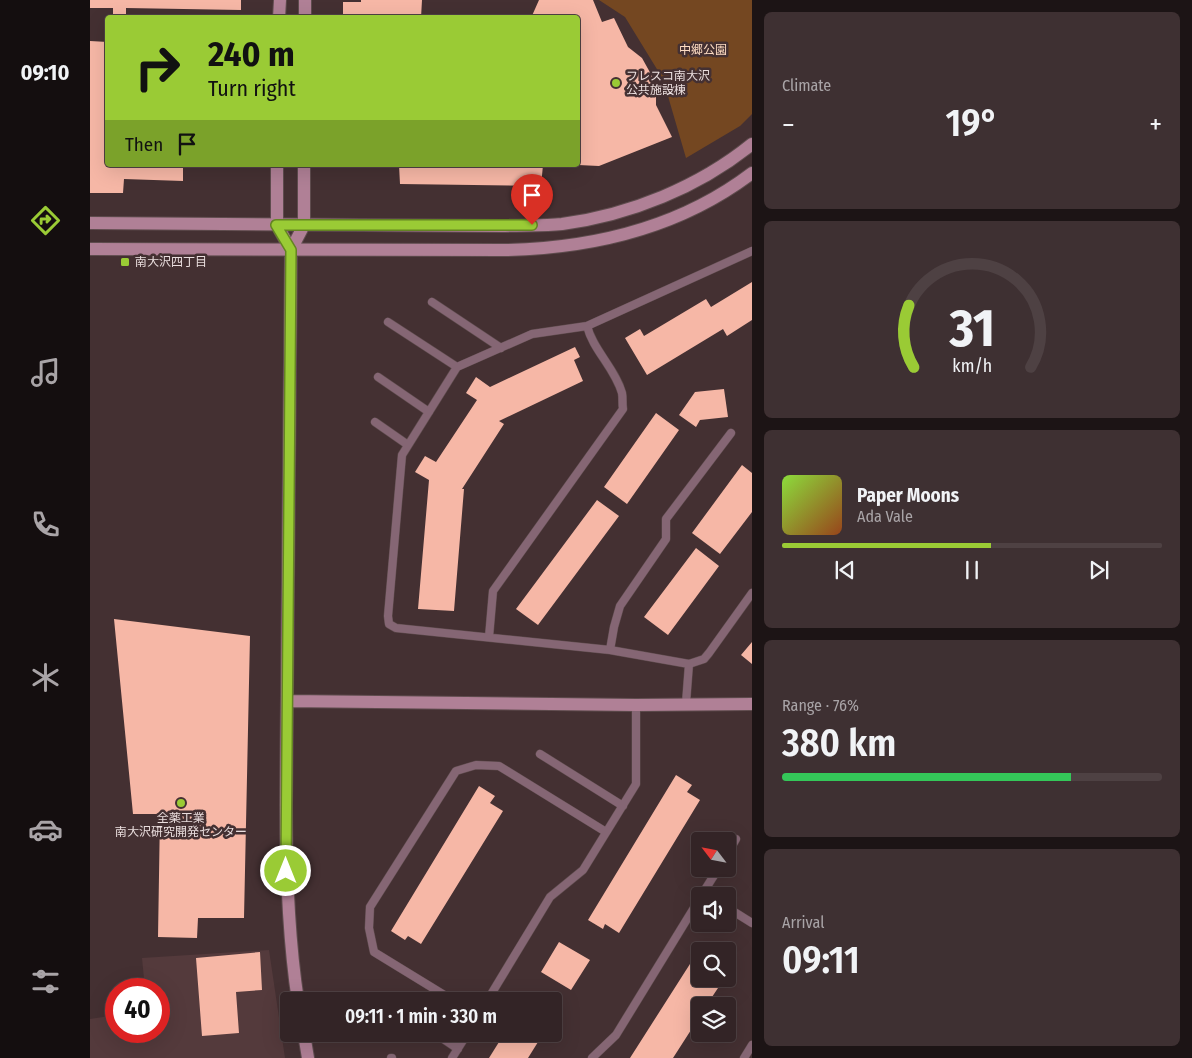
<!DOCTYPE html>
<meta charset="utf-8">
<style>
:root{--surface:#332426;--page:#3e3032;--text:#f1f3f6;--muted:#a9a4a7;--line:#4e4143;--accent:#9acb35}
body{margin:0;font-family:"Fira Sans Condensed","Noto Sans JP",sans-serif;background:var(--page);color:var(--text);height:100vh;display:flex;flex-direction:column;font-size:19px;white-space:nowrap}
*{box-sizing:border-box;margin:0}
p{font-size:16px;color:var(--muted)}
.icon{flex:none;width:28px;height:28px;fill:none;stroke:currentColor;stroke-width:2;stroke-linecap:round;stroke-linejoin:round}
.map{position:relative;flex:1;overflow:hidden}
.drawer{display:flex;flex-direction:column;gap:12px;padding:12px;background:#1c1415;width:440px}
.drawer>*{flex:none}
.hud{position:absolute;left:15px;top:15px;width:475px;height:152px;border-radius:5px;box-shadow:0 5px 20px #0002,0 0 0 1px var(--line);background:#9acb35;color:#111;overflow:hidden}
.needle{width:32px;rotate:302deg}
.controls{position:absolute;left:601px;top:832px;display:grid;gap:10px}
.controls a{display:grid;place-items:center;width:45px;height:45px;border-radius:5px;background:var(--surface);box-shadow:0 5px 20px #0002,0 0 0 1px var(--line);font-size:25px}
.speed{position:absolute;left:15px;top:978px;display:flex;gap:10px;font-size:25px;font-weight:700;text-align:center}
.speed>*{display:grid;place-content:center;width:65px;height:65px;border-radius:50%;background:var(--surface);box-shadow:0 5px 20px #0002,0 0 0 1px var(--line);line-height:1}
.speed .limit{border:8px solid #d22;background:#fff;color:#111}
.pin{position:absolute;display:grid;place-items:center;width:42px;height:42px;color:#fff;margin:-51px -21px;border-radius:50% 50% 50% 0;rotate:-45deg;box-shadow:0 0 5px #0007}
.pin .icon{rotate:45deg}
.me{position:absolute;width:55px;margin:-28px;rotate:0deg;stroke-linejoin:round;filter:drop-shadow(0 0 4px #0008)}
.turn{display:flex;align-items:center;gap:18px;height:105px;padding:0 20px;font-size:22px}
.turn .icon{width:65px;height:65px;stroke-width:2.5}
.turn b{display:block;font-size:35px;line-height:42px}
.then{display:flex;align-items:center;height:48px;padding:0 20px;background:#0003;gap:10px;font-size:19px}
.big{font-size:38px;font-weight:600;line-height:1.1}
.drawer .widget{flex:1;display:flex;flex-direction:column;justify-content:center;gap:8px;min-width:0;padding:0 18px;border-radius:8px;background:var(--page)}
.drawer .dial{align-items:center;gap:0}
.dial svg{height:130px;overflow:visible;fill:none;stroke:var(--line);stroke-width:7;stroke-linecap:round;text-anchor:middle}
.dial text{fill:var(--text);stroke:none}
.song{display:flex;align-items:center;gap:15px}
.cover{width:60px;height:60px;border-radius:8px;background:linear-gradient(135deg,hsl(90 70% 55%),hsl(20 70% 35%))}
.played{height:5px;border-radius:2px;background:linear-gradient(90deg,var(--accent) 55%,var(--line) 55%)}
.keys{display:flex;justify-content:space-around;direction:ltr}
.heat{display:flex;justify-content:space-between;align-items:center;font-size:28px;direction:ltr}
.charge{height:8px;border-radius:4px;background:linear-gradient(90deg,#34c759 76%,var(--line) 0)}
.trip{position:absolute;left:190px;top:992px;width:282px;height:50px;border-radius:5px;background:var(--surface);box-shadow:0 5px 20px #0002,0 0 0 1px var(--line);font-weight:600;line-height:50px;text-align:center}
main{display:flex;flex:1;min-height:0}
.tab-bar{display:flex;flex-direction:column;width:90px;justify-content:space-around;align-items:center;background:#140e0f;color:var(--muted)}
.tab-bar .icon{width:35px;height:35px}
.tab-bar .current{color:var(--accent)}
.tab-bar b{font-size:22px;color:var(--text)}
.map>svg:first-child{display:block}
.built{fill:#543a3c}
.green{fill:#744721}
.building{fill:#f6b7a6}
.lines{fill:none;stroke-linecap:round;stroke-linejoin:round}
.lane-casing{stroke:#5f4c4e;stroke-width:9}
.secondary-casing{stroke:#5f4c4e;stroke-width:14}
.lane{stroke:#856674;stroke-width:8}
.secondary{stroke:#b08096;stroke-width:12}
.route-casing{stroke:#648422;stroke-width:12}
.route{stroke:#9acb35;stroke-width:9}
.poi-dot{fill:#9acb35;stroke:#443032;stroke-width:2}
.labels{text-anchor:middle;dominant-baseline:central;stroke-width:5;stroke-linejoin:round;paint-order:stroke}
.park-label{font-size:12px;fill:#fedcc3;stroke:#443032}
.poi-label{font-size:12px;fill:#eadede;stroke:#443032;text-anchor:start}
</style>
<main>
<nav class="tab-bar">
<b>09:10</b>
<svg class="icon current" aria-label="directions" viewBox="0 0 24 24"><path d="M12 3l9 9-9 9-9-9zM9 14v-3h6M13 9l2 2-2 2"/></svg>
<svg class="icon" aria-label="music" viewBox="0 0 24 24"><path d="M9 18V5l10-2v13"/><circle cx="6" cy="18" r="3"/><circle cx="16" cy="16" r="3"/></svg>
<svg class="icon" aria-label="phone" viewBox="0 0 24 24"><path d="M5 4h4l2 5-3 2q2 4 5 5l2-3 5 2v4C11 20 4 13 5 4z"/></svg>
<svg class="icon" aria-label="climate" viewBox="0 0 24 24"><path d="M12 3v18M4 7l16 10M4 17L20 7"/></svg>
<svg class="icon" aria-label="car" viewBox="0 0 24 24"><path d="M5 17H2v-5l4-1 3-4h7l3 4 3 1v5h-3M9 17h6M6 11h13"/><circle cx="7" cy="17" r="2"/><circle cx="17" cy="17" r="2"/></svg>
<svg class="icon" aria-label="filters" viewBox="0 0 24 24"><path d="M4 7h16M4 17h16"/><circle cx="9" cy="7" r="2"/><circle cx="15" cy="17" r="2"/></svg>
</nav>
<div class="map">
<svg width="662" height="1058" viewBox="0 0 662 1058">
<rect width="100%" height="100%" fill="#443032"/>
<path class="built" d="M 179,950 L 195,1058 L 0,1058 L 0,1019 L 26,1015 L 26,1031 L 69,1031 L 69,989 L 55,989 L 52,958 Z"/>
<path class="green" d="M 509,0 L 662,0 L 662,114 L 650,126 L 596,158 L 573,79 L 535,17 Z"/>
<path class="building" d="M 0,0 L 151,0 L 151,10 L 36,8 L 36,18 L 23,18 L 23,8 L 0,8 Z
M 271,0 L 332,0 L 331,18 L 253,18 L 253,2 L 271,2 Z
M 449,0 L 503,0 L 512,22 L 524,18 L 538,47 L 552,58 L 562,76 L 566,91 L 566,105 L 582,137 L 509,166 L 488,165 L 488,18 L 441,18 Z
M 0,41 L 18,42 L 18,165 L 106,165 L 106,168 L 93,168 L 93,181 L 34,179 L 33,193 L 0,193 Z
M 309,165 L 453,165 L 451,186 L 310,184 Z
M 662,282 L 662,320 L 637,336 L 633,329 L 557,375 L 535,338 L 550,329 L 554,336 L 616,299 L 621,307 Z
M 485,347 L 490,357 L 484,360 L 493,381 L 409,421 L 414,424 L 372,489 L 374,489 L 364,611 L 328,609 L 339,480 L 325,472 L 335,456 L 346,462 L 387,400 L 376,393 L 386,377 L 400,387 Z
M 634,389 L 638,417 L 610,420 L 606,427 L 589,415 L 605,392 Z
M 566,413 L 589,430 L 537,504 L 514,487 Z
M 652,465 L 662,473 L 662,512 L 630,554 L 602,533 Z
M 507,500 L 529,516 L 448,625 L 426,609 Z
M 606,548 L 629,566 L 578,635 L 554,617 Z
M 24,619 L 160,636 L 154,918 L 108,918 L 107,938 L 68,937 L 70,814 L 43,814 Z
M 662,642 L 662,664 L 651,655 Z
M 586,775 L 602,785 L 597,792 L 610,800 L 529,933 L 515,924 L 513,929 L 498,920 Z
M 389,786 L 405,796 L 400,803 L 413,811 L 331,944 L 318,936 L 315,940 L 301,931 Z
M 469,942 L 500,960 L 481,990 L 451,972 Z
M 614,942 L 627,951 L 610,951 L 610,979 L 634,979 L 616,1006 L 610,1006 L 610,1016 L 583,1058 L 540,1058 Z
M 170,952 L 172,990 L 146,992 L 149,1033 L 112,1036 L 106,958 Z
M 638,958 L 644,962 L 638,973 Z
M 414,1034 L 453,1034 L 438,1058 L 399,1058 Z"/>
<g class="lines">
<defs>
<path id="lane" d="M 662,251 L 497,326 L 442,334 L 367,367 L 312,455 L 298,616 L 299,624 L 306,628 L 520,650 L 599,664 L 614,659 L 619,653 L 662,593
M 342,302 L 411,348
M 298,322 L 367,367
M 288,377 L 339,412
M 285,422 L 318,445
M 399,637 L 403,591 L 533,409 C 532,404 533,398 532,393 C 525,368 503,350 497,326
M 520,650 L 524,627 L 530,606 L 576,539 L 576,519 L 641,433
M 596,703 L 599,664
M 450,754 L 533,806
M 638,853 L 646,839
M 611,896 L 628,869
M 638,908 L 662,923
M 288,996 L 296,1001
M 364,1001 L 284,952 L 279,928 L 280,907 L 366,771 L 386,765 L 409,766 L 516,832
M 397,1001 L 460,897 L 493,870 L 546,784 L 546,705
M 346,1034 L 368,1049
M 301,1058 L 302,1058
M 362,1058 L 377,1034
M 502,1058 L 526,1035 L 610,898
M 654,1058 L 662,1045"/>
<path id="secondary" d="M 189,18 L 190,0
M 215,18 L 215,0
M 187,165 L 187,225 L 201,250
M 0,223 L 415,226 C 434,225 453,226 472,224 C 540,215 609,187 662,144
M 0,249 L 416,250 C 503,248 591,227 662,173
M 198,701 L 546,705 L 662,704
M 208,1001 C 198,936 196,871 196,805 L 201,250 L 214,225 L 214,165
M 214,1034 L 218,1058"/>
</defs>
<use href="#lane" class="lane-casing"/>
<use href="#secondary" class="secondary-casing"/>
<use href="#lane" class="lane"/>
<use href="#secondary" class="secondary"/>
</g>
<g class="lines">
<defs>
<path id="route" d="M 196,871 L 201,250 L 186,225 L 442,225"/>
</defs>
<use href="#route" class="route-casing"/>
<use href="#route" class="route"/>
</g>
<g class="poi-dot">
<circle cx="526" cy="83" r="5"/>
<rect x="30" y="257" width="10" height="10" rx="2.5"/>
<circle cx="91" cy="803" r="5"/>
</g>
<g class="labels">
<g class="park-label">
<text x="613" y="50">中郷公園</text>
</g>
<g class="poi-label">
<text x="536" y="76">フレスコ南大沢<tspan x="536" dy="14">公共施設棟</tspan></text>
<text x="45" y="262">南大沢四丁目</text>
<text x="91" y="818" text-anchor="middle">全薬工業<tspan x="91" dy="14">南大沢研究開発センター</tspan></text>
</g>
</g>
</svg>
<div class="controls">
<a><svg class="needle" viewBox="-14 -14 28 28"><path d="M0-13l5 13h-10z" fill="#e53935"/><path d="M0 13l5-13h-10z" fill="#a9a4a7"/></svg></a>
<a><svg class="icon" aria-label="sound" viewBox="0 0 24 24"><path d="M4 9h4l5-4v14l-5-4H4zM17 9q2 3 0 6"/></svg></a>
<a><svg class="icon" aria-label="search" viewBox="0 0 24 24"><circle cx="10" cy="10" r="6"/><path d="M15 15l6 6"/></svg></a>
<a><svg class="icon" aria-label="layers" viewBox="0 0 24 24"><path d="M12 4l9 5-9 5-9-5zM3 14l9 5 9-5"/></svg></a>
</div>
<div class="speed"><div class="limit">40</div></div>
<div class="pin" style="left:442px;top:225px;background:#d93025"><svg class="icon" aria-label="arrive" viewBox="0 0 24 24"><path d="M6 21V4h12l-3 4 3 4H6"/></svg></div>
<svg class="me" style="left:196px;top:871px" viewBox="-20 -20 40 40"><circle r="17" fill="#9acb35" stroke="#fff" stroke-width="3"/><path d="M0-11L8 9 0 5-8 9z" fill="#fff"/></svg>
<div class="trip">09:11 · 1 min · 330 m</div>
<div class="hud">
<div class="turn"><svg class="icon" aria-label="right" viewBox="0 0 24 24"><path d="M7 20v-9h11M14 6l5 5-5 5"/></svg><div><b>240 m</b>Turn right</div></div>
<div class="then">Then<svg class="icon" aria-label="arrive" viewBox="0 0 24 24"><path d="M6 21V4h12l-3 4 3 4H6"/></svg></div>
</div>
</div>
<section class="drawer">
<div class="widget"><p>Climate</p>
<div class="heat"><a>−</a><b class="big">19°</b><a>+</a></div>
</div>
<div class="widget dial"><svg viewBox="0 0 100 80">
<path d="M14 69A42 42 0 1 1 86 69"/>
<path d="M14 69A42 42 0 0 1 11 31" stroke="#9acb35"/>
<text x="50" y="56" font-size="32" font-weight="700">31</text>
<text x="50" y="72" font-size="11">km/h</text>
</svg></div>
<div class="widget">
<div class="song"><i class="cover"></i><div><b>Paper Moons</b><p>Ada Vale</p></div></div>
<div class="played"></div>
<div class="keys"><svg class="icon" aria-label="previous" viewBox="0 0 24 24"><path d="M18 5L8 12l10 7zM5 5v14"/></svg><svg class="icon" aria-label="pause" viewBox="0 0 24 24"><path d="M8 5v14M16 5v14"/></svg><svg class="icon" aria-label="next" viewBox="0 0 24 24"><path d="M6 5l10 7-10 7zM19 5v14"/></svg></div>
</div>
<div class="widget"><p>Range · 76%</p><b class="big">380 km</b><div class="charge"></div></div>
<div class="widget"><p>Arrival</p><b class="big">09:11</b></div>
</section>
</main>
